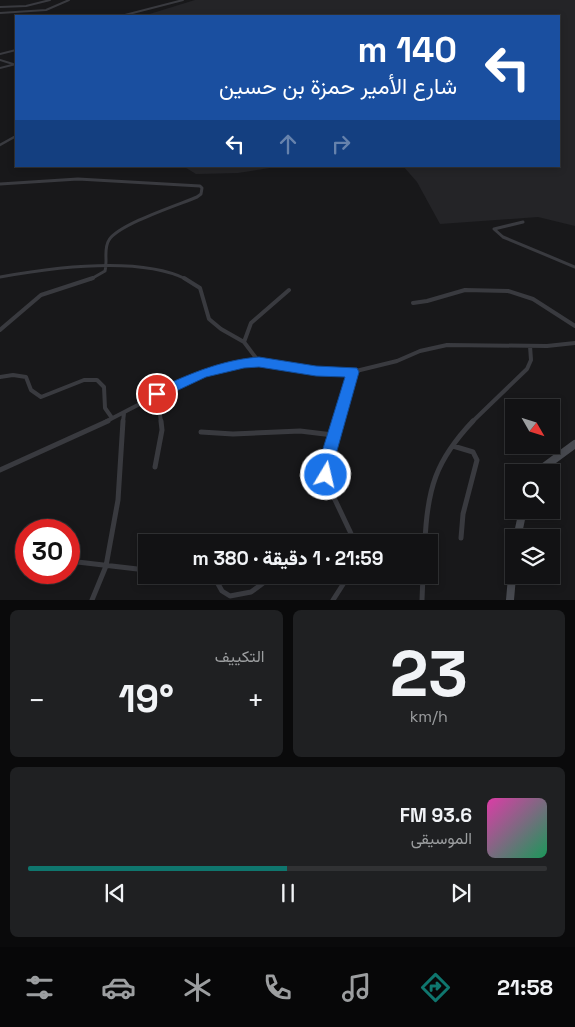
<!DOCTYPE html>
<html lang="ar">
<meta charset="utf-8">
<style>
:root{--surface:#121214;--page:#1f2022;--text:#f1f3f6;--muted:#9c9ea0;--line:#313234;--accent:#0f766e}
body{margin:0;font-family:"Space Grotesk",Vazirmatn,sans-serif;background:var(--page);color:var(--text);direction:rtl;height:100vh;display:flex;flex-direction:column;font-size:19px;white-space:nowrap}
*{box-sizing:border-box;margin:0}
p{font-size:16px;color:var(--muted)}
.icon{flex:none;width:28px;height:28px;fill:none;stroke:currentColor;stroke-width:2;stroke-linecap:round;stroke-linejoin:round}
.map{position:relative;height:600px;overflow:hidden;direction:ltr}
.details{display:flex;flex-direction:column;gap:10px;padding:10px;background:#0a0a0b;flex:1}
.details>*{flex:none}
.top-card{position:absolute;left:15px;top:15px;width:545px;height:152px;border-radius:0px;box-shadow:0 2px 8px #0003,0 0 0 1px var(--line);direction:rtl;background:#1a4fa0;color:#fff;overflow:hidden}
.needle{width:32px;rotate:129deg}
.buttons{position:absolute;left:505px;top:399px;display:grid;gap:10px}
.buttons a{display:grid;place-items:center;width:55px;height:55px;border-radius:0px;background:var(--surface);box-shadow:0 2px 8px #0003,0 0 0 1px var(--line);font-size:25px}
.speed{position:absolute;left:15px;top:519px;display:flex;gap:10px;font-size:25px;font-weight:700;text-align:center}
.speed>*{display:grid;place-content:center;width:65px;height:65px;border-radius:50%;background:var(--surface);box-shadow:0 2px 8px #0003,0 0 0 1px var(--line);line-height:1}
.speed .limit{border:8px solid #d22;background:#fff;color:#111}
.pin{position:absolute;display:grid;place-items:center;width:42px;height:42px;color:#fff;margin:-21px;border:2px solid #fff;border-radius:50%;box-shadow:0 1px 5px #0007}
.me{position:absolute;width:55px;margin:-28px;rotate:9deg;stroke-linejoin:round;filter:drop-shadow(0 0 4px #0008)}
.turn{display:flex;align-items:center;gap:18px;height:105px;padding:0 20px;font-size:22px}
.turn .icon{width:65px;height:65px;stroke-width:2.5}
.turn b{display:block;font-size:35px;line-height:42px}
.lanes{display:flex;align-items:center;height:48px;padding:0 20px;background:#0003;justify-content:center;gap:25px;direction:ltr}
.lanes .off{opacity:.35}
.big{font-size:38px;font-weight:800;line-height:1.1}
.details .widget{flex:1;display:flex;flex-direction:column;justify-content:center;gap:8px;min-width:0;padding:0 18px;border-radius:8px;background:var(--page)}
.details .dial{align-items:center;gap:0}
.dial b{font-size:65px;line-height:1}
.song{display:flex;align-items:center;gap:15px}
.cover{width:60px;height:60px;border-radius:8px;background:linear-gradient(135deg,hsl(320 70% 55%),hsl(150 70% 35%))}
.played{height:5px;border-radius:2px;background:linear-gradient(90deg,var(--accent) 50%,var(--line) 50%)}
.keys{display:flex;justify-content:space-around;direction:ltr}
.heat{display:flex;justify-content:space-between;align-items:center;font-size:28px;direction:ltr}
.details .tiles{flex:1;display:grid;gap:10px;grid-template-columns:1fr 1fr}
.widget:last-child{grid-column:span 2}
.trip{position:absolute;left:138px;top:534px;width:300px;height:50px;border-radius:0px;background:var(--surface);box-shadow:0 2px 8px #0003,0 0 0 1px var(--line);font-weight:800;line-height:50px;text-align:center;direction:rtl}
.dock{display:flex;height:80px;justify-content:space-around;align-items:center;background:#070708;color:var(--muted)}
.dock .icon{width:35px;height:35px}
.dock .selected{color:var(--accent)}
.dock b{font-size:22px;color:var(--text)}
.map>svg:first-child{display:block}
.built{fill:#242427}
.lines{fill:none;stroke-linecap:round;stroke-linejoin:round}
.minor-far4{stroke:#393a3f;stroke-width:2}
.minor-far3{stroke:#393a3f;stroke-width:2.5}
.minor-far2{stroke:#393a3f;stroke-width:3}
.minor-far1{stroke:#393a3f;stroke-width:4}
.minor{stroke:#393a3f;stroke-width:5}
.secondary{stroke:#47494f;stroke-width:8}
.route{fill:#1a73e8;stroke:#114b97}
</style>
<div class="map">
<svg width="575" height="600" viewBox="0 0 575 600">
<rect width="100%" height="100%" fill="#18181a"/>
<path class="built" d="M 195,0 L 575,0 L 575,226 L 538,217 L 440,224 L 417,182 L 403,166 L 559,166 L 559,16 L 143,16 Z
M 183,166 L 282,166 L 238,173 L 196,174 Z"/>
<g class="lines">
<path class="minor-far4" d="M 0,7 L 26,6 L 50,0
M 0,13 L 46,10 L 69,0
M 121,16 L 183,0
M 0,54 L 16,50
M 0,60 L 13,64
M 0,68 L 16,64"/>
<path class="minor-far3" d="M 0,145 L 16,136"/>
<path class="minor-far2" d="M 0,184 L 78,179 L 200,186 L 202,188 L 201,194 L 197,197 C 178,205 119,224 109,240 C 103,249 108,261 105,271 L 91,279
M 523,222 L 494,229 L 503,237 L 575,267
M 0,277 C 50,268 139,256 186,279"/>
<path class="minor-far1" d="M 184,278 L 200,288 L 209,319 L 221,329 L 244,342
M 413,303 L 427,301 L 465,290 L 508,291 L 533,299 L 575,326
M 0,330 L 41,295 L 93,278
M 259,362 L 244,342 L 251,323 L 289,290
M 0,377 L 13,375 L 26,377 L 31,390 L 41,397 L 84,380 L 97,380 L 104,387 L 105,408 L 112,418
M 157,394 L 161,422
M 105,422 L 188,379 L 222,368 L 259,362 L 316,371 L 352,372 L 397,361 L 420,351 L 447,345 L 547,346 L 575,343
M 123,422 L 124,413
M 336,422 L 352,372
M 472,422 L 527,369 L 531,360 L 530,346"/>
<path class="minor" d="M 336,421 L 327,459 L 327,483 L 355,542
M 201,432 L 233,434 L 300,431 L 333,435
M 453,446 L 473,452 L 477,460 L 463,514 L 461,538
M 155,467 L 162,430 L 161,421
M 0,470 L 108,421
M 425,542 C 427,489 436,460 473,421
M 69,561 L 146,570
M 213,575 L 222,591 L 230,596 L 251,592 L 274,575
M 92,600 L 106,566 L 118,500 L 123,421
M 333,600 L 349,575
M 422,600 L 423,575"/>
<path class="secondary" d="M 537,472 L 575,444
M 517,538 L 523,510
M 510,600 L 514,554"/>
</g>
<path class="route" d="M 259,357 L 316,366 L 357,368 L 359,372 L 333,465 L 333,475 L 331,480 L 326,482 L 320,480 L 318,465 L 345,377 L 316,376 L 259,367 L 244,368 L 206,377 L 157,400 L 152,398 L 150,394 L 152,391 C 187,375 220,360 259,357 Z"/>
</svg>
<div class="buttons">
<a><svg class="needle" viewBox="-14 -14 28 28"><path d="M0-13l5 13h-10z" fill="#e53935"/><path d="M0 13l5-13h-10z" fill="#9c9ea0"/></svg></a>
<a><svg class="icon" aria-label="search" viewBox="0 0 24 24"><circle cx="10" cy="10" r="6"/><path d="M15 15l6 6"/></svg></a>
<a><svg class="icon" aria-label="layers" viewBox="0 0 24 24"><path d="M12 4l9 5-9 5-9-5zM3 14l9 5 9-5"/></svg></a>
</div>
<div class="speed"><div class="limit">30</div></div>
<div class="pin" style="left:157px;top:394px;background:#d93025"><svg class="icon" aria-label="arrive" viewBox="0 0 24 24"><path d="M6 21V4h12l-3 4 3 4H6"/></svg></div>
<svg class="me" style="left:326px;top:475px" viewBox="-20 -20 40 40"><circle r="17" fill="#1a73e8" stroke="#fff" stroke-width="3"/><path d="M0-11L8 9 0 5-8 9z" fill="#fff"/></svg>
<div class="trip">21:59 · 1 دقيقة · 380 m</div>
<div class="top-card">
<div class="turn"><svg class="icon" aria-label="left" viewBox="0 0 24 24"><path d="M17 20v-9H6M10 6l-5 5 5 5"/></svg><div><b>140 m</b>شارع الأمير حمزة بن حسين</div></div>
<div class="lanes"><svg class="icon" aria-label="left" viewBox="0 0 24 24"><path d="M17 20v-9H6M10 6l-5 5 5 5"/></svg><svg class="icon off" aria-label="ahead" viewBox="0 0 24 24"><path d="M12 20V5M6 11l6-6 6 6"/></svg><svg class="icon off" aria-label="right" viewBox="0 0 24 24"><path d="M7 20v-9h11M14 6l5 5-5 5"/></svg></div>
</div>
</div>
<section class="details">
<div class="tiles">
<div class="widget dial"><b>23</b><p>km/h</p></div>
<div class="widget"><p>التكييف</p>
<div class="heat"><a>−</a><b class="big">19°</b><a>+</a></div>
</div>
<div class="widget">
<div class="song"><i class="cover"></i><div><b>93.6 FM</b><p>الموسيقى</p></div></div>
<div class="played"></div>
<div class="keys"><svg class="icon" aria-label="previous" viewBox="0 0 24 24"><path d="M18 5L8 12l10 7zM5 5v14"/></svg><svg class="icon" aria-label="pause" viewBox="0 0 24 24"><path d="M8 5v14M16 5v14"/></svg><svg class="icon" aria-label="next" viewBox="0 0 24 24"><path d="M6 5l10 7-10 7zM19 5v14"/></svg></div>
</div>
</div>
</section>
<nav class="dock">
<b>21:58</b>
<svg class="icon selected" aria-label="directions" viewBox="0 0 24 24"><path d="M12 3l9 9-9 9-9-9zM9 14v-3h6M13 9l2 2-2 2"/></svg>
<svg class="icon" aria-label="music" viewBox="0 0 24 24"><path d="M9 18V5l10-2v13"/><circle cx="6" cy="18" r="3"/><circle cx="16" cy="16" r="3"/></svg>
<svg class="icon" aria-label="phone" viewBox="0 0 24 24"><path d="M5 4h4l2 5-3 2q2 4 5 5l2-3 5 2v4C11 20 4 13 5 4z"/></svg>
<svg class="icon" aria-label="climate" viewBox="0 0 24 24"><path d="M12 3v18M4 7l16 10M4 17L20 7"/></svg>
<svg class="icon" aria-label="car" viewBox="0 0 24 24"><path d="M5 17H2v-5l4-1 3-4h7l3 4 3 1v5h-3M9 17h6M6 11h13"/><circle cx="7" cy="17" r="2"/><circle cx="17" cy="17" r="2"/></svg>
<svg class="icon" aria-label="filters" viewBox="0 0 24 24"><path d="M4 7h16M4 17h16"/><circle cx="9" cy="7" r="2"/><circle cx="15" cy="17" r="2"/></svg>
</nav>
